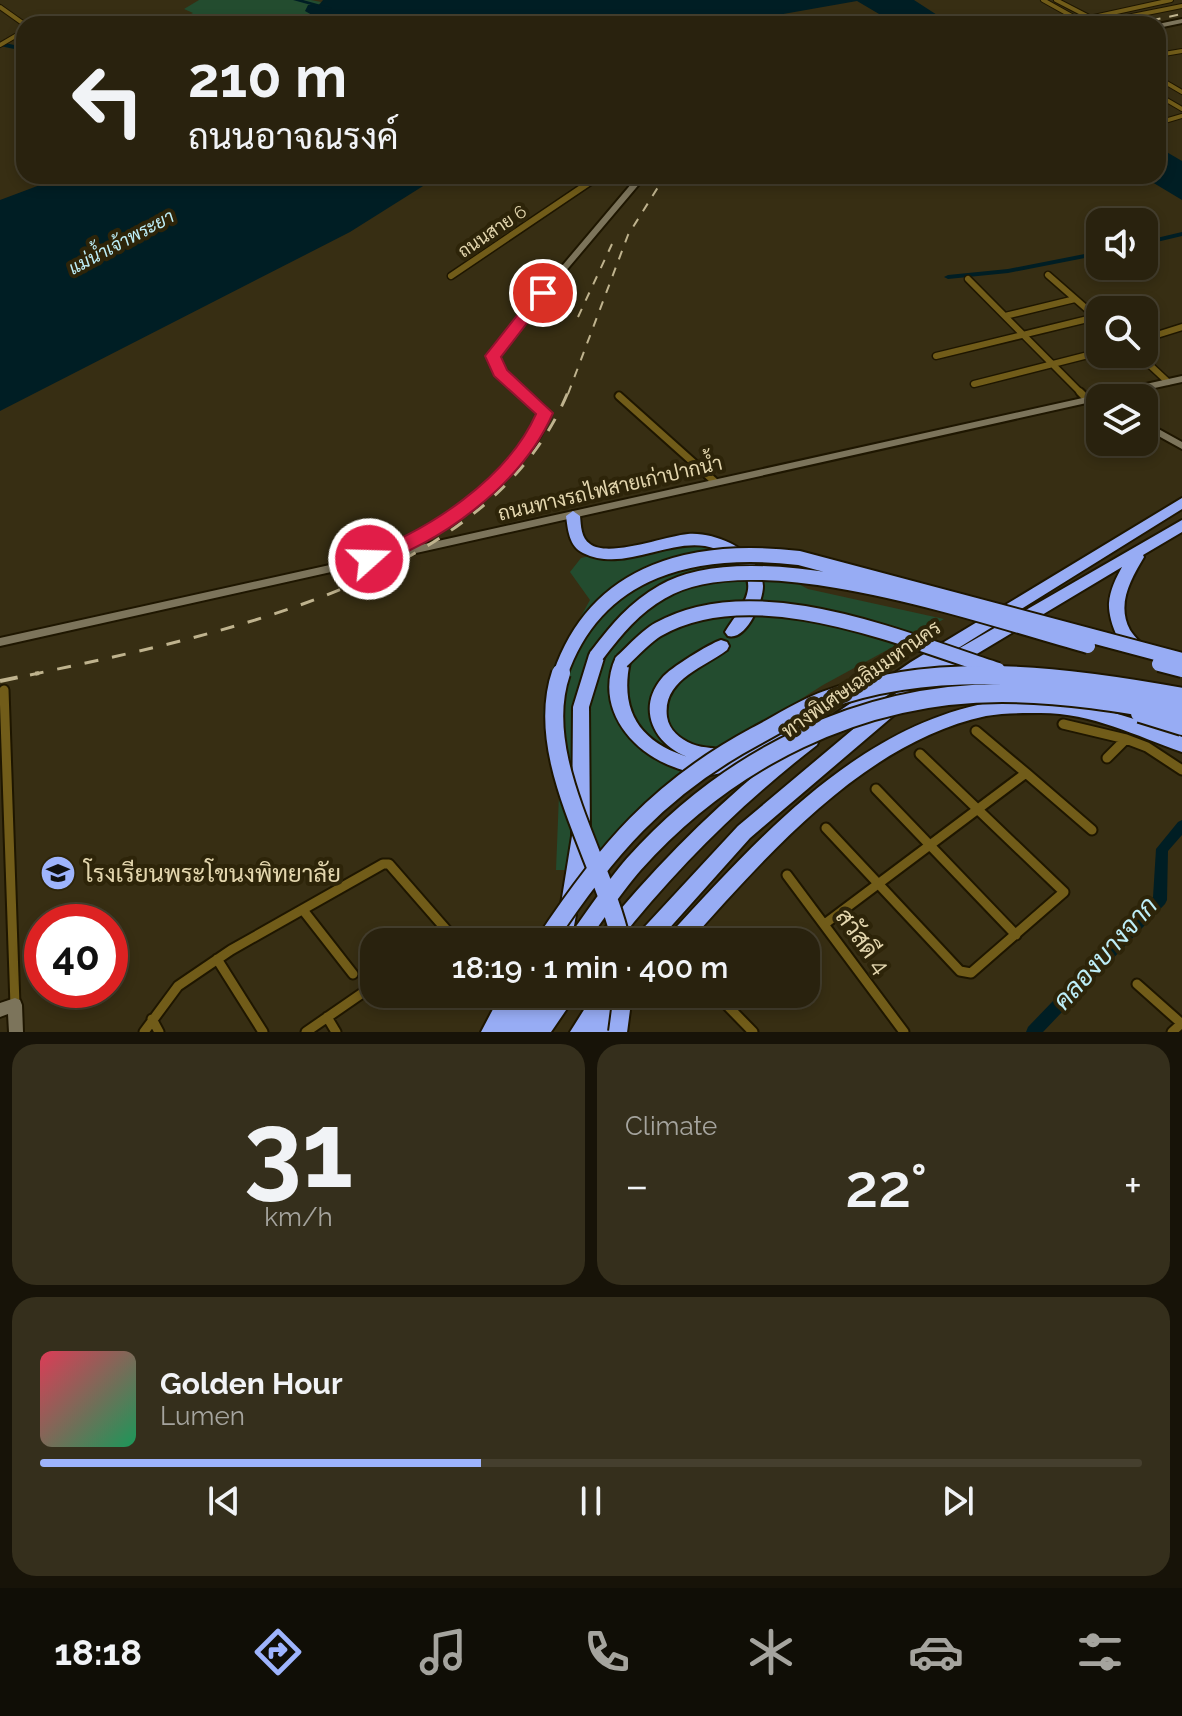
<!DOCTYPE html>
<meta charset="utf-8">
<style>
:root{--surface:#29220e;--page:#352f1c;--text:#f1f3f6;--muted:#a5a49e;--line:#453f2e;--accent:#9eb4fd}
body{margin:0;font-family:Raleway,Sarabun,sans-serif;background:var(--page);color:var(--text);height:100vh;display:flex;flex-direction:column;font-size:30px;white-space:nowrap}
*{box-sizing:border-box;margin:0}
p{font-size:26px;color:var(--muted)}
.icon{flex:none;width:44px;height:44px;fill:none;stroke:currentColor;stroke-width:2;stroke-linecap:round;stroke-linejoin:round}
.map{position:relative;height:1032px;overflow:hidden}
.sheet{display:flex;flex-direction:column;gap:12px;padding:12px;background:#171308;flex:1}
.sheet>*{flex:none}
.guide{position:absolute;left:16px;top:16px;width:1150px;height:168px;border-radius:24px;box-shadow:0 4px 12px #0003,0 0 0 2px var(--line);background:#29220e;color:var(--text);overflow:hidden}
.fabs{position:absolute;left:1086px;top:208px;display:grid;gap:16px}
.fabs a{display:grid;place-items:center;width:72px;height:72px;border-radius:16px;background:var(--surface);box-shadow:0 4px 12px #0003,0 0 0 2px var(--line);font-size:40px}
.speed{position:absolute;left:24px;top:904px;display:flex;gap:16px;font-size:40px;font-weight:700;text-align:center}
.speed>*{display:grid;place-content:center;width:104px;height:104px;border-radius:50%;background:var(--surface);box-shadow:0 4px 12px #0003,0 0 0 2px var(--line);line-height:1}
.speed .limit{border:12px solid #d22;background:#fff;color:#111}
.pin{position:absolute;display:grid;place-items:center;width:68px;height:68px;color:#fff;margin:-34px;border:4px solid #fff;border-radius:50%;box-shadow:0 2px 8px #0007}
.me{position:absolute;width:88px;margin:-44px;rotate:70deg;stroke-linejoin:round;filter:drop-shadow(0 0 6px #0008)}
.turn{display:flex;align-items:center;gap:28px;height:168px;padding:0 40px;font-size:36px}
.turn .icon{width:104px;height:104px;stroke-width:2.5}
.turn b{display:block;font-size:56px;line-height:68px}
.big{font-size:60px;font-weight:600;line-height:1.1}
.sheet .widget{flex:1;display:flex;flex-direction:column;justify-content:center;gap:12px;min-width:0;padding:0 28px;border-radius:24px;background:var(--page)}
.sheet .dial{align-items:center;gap:0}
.dial b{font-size:104px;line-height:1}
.song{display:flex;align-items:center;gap:24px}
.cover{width:96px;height:96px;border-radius:12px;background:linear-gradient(135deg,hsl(350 70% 55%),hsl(150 70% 35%))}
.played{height:8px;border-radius:4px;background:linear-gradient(90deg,var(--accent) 40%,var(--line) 40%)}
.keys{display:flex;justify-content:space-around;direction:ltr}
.heat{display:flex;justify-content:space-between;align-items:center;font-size:44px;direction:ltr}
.sheet .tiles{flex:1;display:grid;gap:12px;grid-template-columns:1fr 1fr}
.widget:last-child{grid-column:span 2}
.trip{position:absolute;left:360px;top:928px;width:460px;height:80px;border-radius:24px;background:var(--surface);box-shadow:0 4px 12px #0003,0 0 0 2px var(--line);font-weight:600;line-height:80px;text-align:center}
.menu{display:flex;height:128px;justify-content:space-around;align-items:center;background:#100e06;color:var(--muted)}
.menu .icon{width:56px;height:56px}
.menu .selected{color:var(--accent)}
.menu b{font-size:36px;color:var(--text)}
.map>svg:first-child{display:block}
.green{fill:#234c2f}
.water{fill:#001e24}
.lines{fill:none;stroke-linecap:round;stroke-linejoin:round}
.canal{fill:#001e24;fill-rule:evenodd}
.street-far3-casing{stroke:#1e1600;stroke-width:6}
.street-far2-casing{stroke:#1e1600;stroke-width:9}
.street-far1-casing{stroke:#1e1600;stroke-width:11}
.street-casing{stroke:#1e1600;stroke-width:13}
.secondary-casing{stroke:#1e1600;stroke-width:4}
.highway-casing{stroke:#1e1600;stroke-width:4}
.street-far3{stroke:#715c19;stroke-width:4}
.street-far2{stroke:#715c19;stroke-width:6}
.street-far1{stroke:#715c19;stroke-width:7}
.street{stroke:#715c19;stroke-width:9}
.secondary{fill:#7c745b;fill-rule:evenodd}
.highway{fill:#97acf4;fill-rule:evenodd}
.rail-far2{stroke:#bfb38e;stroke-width:2;stroke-dasharray:9 9;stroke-linecap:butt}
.rail-far1{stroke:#bfb38e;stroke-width:3;stroke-dasharray:14 14;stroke-linecap:butt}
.rail{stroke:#bfb38e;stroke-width:4;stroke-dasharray:18 18;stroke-linecap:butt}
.highway-bridge-far1-casing{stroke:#1e1600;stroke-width:18;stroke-linecap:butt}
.highway-bridge-casing{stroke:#1e1600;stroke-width:22;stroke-linecap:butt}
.highway-bridge-far1{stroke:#97acf4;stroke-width:14}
.highway-bridge{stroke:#97acf4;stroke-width:18}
.route{fill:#e11d48;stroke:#92132f;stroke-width:2}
.labels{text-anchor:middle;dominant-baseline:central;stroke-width:8;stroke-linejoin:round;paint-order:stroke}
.far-street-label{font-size:18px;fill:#e3d6ae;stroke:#2d2409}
.far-water-label{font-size:18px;font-style:italic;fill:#bdeef8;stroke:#2d2409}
.street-label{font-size:20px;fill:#e3d6ae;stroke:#2d2409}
.near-poi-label{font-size:24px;fill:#e3d6ae;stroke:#2d2409;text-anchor:start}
.near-street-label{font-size:24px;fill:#e3d6ae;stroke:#2d2409}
.near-water-label{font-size:26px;font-style:italic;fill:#bdeef8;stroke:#2d2409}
</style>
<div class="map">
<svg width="1182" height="1032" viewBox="0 0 1182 1032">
<rect width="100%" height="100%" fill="#372e13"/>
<path class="green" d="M 199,0 L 311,0 L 321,2 L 304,21 L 284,22 L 294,24 L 213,24 L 185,17 L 193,13 L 184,9 Z
M 689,533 L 720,543 L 808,589 L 944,619 L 823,685 L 667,784 L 596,870 L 556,870 L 559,795 L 543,713 L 553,667 L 590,600 L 570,572 L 581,558 Z"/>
<path class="water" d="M 323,0 L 914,0 L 951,24 L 896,24 L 857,1 L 727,24 L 283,22 L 304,21 L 312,15 L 305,11 L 308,5 L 319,5 Z
M 1158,147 L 1182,161 L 1182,200 L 1142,176 L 1158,176 Z
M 64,176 L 439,176 L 350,232 L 0,411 L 0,200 Z"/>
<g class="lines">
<path class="canal" d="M 293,0 L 303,0 L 332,8 L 329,10 Z
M 0,42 L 24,47 L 24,51 L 0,46 Z
M 1182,232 L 1182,236 L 1144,245 L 1144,241 Z
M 1100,251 L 1100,255 L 1008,273 L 948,279 L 944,277 L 948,275 L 1008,269 Z
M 1182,820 L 1182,835 L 1168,851 L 1167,900 L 1165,904 L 1043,1032 L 1026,1032 L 1028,1027 L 1153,897 L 1156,849 L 1178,822 Z"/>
<defs>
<path id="street-far3" d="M 1043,0 L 1086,24
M 1056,0 L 1089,17
M 0,7 L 24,24
M 1062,24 L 1171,0
M 1092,24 L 1182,6
M 0,45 L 24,31
M 1158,55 L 1182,51
M 1158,78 L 1182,92
M 1158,95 L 1182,109
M 1158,123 L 1182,116"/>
<path id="street-far2" d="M 451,276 L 599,176
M 968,279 L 1082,394
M 1005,316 L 1075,299
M 1144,328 L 1154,337
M 1144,339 L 1182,327
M 1138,354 L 1168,382
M 936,356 L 1096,317 L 1048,275
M 974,384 L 1100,352"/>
<path id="street-far1" d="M 1080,392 L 1088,400
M 619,396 L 714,481"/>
<path id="street" d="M 4,690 L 15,1005
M 1063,724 L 1126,739
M 976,731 L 1026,773
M 1107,758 L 1126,739 L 1147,747 L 1182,770
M 876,789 L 1016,935
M 826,828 L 960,971 L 971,973 L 1064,892 L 920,754
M 787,875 L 904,1032
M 303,910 L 353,974
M 826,923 L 1026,773 L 1092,830
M 217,959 L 263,1032
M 1137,984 L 1182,1024
M 716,994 L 753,1032
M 327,1017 L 336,1032
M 152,1019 L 159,1032
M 144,1032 L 178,986 L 231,950 L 383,864 L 389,864 L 457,942
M 306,1032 L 374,985
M 1172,1032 L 1182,1023"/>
<path id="secondary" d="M 1182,19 L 1182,23 L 1158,28 L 1158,24 Z
M 638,176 L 646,176 L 499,350 C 497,380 534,390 550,413 C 548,419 546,425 543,431 C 522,472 453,527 411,547 L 1182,376 L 1182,382 L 1109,398 L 1100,398 L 1100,400 L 0,646 L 0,638 L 393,551 L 393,546 C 437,526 510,474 534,431 C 537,425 538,419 540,413 L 536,407 C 518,390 488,378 491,350 Z
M 1144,421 L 1182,442 L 1182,449 L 1144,428 Z
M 15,998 L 20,1000 L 22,1005 L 23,1032 L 9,1032 L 8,1014 L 0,1017 L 0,1003 Z"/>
<path id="highway" d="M 1182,498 L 1182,509 L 939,660 L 1182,520 L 1182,532 L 1143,555 L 1144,557 C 1131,579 1116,604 1130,630 C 1135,638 1142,643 1147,650 L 1145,654 C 1122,660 1108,621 1109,603 C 1110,590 1116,578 1122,567 L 940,676 L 750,838 L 657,942 L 634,942 L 637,935 L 738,826 L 926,668 L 847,724 L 841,726 L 835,724 L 833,719 L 835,714 L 911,662 Z
M 573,511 L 580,516 C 581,526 581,538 590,544 C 609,558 665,536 688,534 C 702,533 717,537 730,543 C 746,551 762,567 763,586 C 763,602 746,641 728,636 L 725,632 C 739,609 763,587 736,562 C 690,518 633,578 583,553 C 569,546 568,530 566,516 Z
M 721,640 L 727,642 L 729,646 L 727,650 C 703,668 662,680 667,717 C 669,730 680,739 692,744 C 704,749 717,747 729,751 L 731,755 L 796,715 L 802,713 L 808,715 L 810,720 L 808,725 C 778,744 747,771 710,775 C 698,776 685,771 674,767 C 629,751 594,705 616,657 L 622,655 L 628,657 L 630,661 C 619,713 641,743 691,758 C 656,747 635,710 662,678 C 670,668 709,644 721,640 Z
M 597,649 L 603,651 L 605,655 L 589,707 L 590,836 L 579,904 L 575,911 L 576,915 L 571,942 L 551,942 L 558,915 L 562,908 L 561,904 L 572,836 L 573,707 L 589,655 L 591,651 Z
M 1042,699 C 1091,704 1137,718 1182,737 L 1182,752 C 1136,736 1092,713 1041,713 C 1024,713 1003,713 986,716 C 865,742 768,854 689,942 L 666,942 L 669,935 C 756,841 854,729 987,703 C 1004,699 1024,700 1042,699 Z
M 811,733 L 817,735 L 819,740 L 817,745 C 743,802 676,868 618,942 L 596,942 L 599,935 C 660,860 728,793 805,735 Z
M 501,994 L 577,994 L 551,1032 L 481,1032 Z
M 594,994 L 631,994 L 634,1000 L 631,1007 L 609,1032 L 570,1032 Z"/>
</defs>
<use href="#street-far3" class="street-far3-casing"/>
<use href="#street-far2" class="street-far2-casing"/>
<use href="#street-far1" class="street-far1-casing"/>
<use href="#street" class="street-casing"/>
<use href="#secondary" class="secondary-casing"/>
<use href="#highway" class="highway-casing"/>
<use href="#street-far3" class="street-far3"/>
<use href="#street-far2" class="street-far2"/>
<use href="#street-far1" class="street-far1"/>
<use href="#street" class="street"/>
<use href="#secondary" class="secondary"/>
<use href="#highway" class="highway"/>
<path class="rail-far2" d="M 1134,24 L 1182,14
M 578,317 L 612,244
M 568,394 L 628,235 L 665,176"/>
<path class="rail-far1" d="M 30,675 C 210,636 489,584 568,392"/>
<path class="rail" d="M 0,681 L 39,673"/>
<defs>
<path id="highway-bridge-far1" d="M 597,655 C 616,630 634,608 662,592 C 755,536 986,618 1088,646
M 622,661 C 633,651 646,636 659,629 C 755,575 902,639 998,670
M 1159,664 L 1182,670
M 560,675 C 597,567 697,546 799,558 L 1182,660"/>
<path id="highway-bridge" d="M 561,673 C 532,757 603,859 621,942
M 1140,713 L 1182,726
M 545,942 C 605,851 659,788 756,736 C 779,724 801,709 826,700 C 938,659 1068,676 1182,697
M 576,942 C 595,916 613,888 634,864 C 728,759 859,693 1002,693 C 1063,693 1122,703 1182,714
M 618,1032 L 623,994"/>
</defs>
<use href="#highway-bridge-far1" class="highway-bridge-far1-casing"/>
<use href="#highway-bridge" class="highway-bridge-casing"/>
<use href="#highway-bridge-far1" class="highway-bridge-far1"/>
<use href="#highway-bridge" class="highway-bridge"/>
</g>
<path class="route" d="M 538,289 L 550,293 L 501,357 L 507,370 L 553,413 C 522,484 441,544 369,566 L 362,564 L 362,554 C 427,532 507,479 536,414 L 494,376 L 485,356 Z"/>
<defs>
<symbol id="school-disc" viewBox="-11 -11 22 22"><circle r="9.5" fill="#9eb4fd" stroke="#2d2409"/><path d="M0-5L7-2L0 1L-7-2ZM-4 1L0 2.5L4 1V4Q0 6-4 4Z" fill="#111"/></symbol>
</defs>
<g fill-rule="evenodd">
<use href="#school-disc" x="38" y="853" width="40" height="40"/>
</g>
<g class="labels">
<g class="far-street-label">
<text transform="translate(492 231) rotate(-34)">ถนนสาย 6</text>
</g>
<g class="far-water-label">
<text transform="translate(121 242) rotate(-28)">แม่น้ำเจ้าพระยา</text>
</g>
<g class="street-label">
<text transform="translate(610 488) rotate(-13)">ถนนทางรถไฟสายเก่าปากน้ำ</text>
<text transform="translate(861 679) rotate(-35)">ทางพิเศษเฉลิมมหานคร</text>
</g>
<g class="near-poi-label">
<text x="84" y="873">โรงเรียนพระโขนงพิทยาลัย</text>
</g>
<g class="near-street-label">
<text transform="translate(863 941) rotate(54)">สวัสดี 4</text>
</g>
<g class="near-water-label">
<text transform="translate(1105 953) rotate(-48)">คลองบางจาก</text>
</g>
</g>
</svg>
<div class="fabs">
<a><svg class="icon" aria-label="sound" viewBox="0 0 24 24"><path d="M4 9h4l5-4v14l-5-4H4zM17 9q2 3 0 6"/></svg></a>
<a><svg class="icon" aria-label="search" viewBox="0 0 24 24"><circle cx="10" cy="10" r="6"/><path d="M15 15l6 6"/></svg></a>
<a><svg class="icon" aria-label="layers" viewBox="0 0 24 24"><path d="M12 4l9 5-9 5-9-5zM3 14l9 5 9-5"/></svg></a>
</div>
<div class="speed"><div class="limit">40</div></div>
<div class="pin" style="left:543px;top:293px;background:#d93025"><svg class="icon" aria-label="arrive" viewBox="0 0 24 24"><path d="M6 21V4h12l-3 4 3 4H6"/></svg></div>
<svg class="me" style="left:369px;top:559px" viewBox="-20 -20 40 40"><circle r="17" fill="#e11d48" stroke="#fff" stroke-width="3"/><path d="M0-11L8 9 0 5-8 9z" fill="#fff"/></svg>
<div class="trip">18:19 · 1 min · 400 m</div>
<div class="guide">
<div class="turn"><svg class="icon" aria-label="left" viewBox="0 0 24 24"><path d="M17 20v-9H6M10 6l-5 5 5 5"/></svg><div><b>210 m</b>ถนนอาจณรงค์</div></div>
</div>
</div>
<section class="sheet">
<div class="tiles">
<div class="widget dial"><b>31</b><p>km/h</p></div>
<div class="widget"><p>Climate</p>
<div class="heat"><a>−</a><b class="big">22°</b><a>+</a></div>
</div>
<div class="widget">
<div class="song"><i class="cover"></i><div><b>Golden Hour</b><p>Lumen</p></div></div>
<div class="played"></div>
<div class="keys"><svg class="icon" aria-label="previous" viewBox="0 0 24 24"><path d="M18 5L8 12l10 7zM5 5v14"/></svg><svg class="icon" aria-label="pause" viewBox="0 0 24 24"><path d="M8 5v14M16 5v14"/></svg><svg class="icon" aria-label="next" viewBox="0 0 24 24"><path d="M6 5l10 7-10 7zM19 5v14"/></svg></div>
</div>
</div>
</section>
<nav class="menu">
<b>18:18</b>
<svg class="icon selected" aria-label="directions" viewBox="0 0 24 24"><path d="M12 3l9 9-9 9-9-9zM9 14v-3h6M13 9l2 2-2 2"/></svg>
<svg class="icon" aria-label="music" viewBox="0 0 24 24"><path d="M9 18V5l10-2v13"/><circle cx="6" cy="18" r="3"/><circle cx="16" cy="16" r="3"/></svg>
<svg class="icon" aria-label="phone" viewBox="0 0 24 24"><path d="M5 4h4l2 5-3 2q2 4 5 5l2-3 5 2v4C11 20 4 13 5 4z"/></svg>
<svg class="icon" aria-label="climate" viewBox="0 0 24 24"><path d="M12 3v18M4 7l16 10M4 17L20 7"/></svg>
<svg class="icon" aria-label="car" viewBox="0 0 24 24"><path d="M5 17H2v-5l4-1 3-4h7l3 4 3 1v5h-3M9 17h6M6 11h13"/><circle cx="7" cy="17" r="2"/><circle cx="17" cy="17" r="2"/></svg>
<svg class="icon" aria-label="filters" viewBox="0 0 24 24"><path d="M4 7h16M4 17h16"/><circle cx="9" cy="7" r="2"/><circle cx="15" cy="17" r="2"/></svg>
</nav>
